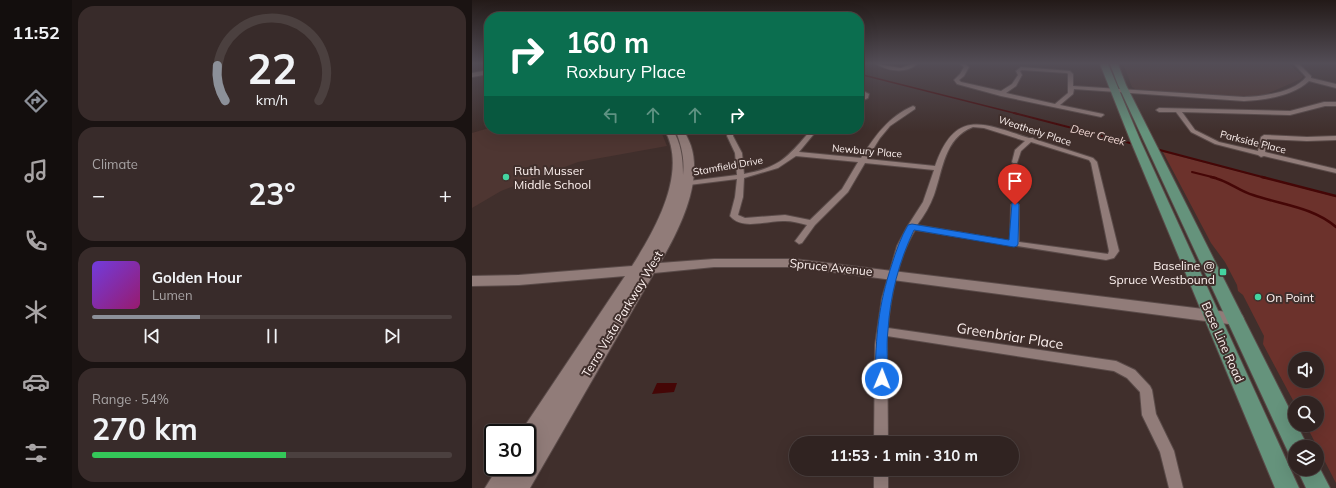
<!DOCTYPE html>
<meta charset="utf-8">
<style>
:root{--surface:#302321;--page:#382b2a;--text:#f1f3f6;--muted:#a8a4a5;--line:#4b403f;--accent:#8c9099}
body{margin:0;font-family:Mulish,sans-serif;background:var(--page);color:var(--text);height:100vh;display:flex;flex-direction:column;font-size:15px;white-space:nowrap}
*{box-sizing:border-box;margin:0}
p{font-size:13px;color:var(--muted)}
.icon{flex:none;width:22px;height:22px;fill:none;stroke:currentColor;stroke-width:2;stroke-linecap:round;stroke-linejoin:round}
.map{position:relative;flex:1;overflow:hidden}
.panel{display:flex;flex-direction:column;gap:6px;padding:6px;background:#1a1312;width:400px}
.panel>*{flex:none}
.banner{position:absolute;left:12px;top:12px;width:380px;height:122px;border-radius:16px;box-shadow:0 4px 16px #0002,0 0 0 1px var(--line);background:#0b6e4f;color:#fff;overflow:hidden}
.tools{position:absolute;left:816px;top:352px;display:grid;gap:8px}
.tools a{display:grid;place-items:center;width:36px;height:36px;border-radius:50%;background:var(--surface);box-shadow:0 4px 16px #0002,0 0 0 1px var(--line);font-size:20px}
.speed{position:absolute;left:12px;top:424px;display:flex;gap:8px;font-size:20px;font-weight:700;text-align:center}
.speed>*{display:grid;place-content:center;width:52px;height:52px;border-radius:50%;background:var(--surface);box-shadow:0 4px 16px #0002,0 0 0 1px var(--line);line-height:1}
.speed .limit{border:2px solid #111;border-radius:6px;background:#fff;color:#111}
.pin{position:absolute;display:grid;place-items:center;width:34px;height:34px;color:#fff;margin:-41px -17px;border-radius:50% 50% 50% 0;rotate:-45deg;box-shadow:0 0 4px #0007}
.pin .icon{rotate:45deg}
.me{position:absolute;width:44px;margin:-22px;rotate:1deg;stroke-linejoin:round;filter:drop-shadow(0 0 3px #0008)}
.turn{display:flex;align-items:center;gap:14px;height:84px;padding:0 16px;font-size:18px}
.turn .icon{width:52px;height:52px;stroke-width:2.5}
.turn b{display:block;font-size:28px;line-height:34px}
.lanes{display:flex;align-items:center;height:38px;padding:0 16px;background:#0003;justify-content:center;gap:20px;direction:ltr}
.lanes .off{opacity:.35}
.big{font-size:30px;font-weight:700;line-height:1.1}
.panel .tile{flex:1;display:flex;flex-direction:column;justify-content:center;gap:6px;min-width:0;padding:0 14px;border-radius:16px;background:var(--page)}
.panel .dial{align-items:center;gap:0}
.dial svg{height:104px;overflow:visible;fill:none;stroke:var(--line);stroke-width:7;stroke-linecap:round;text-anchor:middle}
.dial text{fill:var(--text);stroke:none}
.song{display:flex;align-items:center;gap:12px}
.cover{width:48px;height:48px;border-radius:6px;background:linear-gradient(135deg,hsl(260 70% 55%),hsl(320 70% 35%))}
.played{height:4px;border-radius:2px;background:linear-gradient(90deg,var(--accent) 30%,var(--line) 30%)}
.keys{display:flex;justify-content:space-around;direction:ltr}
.heat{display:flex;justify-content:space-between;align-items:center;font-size:22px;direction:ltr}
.charge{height:6px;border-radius:3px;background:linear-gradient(90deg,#34c759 54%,var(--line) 0)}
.trip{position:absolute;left:317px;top:436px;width:230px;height:40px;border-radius:20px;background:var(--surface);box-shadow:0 4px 16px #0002,0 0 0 1px var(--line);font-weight:700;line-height:40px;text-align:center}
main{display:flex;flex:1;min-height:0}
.dock{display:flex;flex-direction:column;width:72px;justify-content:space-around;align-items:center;background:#130e0d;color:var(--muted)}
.dock .icon{width:28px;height:28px}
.dock .current{color:var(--accent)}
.dock b{font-size:18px;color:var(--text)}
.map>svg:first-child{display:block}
.built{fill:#4e3632}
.green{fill:#6c322c;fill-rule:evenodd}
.water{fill:#450606}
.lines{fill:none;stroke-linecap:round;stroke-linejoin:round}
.stream-far2{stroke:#450606;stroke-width:1.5}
.stream-far1{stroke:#450606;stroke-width:2}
.stream{stroke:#450606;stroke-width:2.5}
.street-casing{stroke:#5a4b49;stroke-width:2}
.secondary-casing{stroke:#5a4b49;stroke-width:2}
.primary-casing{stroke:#5a4b49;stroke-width:2}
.street{fill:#917c79;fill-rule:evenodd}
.secondary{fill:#917c79;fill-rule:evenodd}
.primary{fill:#65937c;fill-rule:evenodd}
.route{fill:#1a73e8;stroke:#114b97}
.poi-dot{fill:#44d4a0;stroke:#402f2c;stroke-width:1.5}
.labels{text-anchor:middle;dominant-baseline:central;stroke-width:4;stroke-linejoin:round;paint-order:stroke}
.far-street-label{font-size:10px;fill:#fdf1ef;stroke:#402f2c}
.far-water-label{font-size:11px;font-style:italic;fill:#f3d9d5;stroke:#402f2c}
.poi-label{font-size:12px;fill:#fdf1ef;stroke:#402f2c;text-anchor:start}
.street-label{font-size:12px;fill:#fdf1ef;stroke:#402f2c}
.near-street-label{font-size:14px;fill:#fdf1ef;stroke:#402f2c}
</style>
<main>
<nav class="dock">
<b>11:52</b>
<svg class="icon current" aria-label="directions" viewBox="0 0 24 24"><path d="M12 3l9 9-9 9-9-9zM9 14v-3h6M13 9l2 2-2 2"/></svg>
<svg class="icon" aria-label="music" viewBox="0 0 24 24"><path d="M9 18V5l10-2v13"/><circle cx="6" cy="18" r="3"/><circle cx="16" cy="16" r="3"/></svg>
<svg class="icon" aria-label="phone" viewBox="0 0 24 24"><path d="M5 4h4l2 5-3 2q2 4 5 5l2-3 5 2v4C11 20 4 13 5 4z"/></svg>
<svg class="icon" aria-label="climate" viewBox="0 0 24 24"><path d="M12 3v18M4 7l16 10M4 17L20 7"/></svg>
<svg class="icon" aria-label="car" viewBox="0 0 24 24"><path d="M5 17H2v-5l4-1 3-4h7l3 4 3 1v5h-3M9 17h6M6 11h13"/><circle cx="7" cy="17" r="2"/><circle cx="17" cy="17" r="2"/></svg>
<svg class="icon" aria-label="filters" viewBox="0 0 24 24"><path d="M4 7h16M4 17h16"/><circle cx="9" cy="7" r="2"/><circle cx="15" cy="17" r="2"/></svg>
</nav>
<section class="panel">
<div class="tile dial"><svg viewBox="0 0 100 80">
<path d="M14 69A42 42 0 1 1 86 69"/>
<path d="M14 69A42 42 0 0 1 8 42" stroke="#8c9099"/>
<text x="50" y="56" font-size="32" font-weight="700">22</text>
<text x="50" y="72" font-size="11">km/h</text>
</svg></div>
<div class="tile"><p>Climate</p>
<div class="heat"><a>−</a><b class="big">23°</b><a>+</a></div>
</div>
<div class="tile">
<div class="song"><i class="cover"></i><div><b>Golden Hour</b><p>Lumen</p></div></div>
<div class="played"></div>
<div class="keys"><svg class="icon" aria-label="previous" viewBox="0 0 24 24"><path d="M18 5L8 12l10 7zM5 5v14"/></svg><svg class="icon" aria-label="pause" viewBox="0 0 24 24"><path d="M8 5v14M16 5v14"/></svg><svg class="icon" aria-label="next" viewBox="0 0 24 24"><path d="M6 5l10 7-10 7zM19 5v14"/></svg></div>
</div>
<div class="tile"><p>Range · 54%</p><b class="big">270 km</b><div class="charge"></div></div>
</section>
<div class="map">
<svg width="864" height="488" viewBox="0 0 864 488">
<rect width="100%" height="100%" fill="#402f2c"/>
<path class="built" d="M 651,64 L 817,64 L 831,76 L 829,79 L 792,95 L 767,97 L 663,89 L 660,87 Z
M 17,128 L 188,129 L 195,146 L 106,162 L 29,191 L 0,208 L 0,133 Z"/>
<path class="green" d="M 691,152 L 864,197 L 864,483 L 834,425 L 845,425 L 845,403 L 823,403 L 823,404 L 791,344 L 792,336 L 771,295 L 766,291 L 765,285 L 753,262 L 739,243 ZM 823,359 L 845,359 L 845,381 L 823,381 Z"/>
<path class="water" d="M 185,383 L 205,383 L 202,392 L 180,394 Z"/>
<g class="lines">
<path class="stream-far2" d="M 387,74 L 546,114"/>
<path class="stream-far1" d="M 542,113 L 662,144
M 684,149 L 794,178
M 720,172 L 744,178"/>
<path class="stream" d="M 739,177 C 755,180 767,191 781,195 C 810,205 841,207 864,227
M 790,177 L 864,196"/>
<defs>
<path id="street" d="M 404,64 L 429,68 L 440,64 L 445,64 C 434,74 416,71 404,64 Z
M 488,64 L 493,64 L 497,67 L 492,76 L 487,80 L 489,82 L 529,91 L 540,84 L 546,75 L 544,71 L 549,67 L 598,71 L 601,74 L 601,86 L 772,97 C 789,97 823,92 834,77 L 822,64 L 827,64 L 839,76 L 839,78 L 864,84 L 864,88 L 837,81 C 821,96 793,100 772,101 L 602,89 L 601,94 L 588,105 L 631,114 L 632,115 L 629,117 L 529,96 L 485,84 L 482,80 L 488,74 L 492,67 ZM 550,70 L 595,73 L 596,74 L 596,93 L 583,104 L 534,93 L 544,86 L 550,75 L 548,71 Z
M 387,89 L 397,94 L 396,98 L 387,102 L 387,98 L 392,96 L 387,93 Z
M 852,102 L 864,102 L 864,106 L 853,106 L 818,115 L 710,112 L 723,130 L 747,142 L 786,151 L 789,137 L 792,135 L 835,137 L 864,136 L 864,140 L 835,141 L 795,139 L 793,152 L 864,169 L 864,173 L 792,156 L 789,157 L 786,155 L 743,144 L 719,132 L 704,112 L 687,112 L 684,110 L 687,108 L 818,111 Z
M 441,106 L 443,107 L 443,109 L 418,126 L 408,138 L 395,159 L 463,166 C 483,108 511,123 557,138 L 561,138 L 562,139 L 621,158 L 625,162 L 647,251 L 642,258 L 634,260 L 443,230 C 427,257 418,297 416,328 L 644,361 L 663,370 L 678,386 L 680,390 L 684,414 L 702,451 L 711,488 L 697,488 L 688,452 L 670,415 L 668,392 L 655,378 L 642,371 L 415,336 L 416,443 L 402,443 L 403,345 L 410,298 L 425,246 L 435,227 L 451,202 L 462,170 L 393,163 L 376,192 L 343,225 L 330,243 L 327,244 L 323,241 L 335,225 C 327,223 320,221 313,221 C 296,220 270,231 258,216 L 263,197 L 265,179 L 209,186 L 205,184 L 209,182 L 265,175 L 263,153 L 255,136 L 256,132 L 261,129 L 269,129 L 261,134 L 261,136 L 270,153 L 272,174 C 310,167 316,156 340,129 L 346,129 L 327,152 L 389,158 C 402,137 417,116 441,106 ZM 501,127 L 512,128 L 553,141 L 543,150 L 540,162 L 541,163 L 545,163 L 549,151 L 559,142 L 617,160 L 619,163 L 637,251 L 636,254 L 547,242 L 547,205 L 543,203 L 539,205 L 538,241 L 445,225 C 452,216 458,206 462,195 C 471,170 472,138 501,127 ZM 324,156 L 386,162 L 370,189 L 338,220 L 313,215 L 273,218 L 266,215 L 271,197 L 272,178 L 306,168 Z
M 402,469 L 416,469 L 416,488 L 402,488 Z"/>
<path id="secondary" d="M 17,70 L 17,74 L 0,77 L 0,73 Z
M 192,129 L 200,129 C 209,142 211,159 211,175 C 213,158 209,144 203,129 L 211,129 C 214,135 217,140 219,146 C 231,184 206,232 188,263 L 242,259 L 322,259 L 764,313 L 770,315 L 772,319 L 770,323 L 764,325 L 322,267 L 242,267 L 182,273 L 58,488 L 13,488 L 26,467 L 55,467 L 55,453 L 58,448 L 55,449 L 55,433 L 48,433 L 153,276 L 47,285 L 0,286 L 0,276 L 47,275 L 160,266 C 183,230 217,171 192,129 Z"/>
<path id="primary" d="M 628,64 L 636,64 L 669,142 L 827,488 L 803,488 L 659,142 Z
M 638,64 L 646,64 L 654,85 L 823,420 L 823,425 L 825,425 L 836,447 L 823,447 L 823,457 L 817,454 L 646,85 Z
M 845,463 L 858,488 L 834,488 L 825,469 L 845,469 Z"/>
</defs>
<use href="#street" class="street-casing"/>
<use href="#secondary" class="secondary-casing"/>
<use href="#primary" class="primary-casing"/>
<use href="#street" class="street"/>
<use href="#secondary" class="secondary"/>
<use href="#primary" class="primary"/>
</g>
<linearGradient id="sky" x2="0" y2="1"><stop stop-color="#231a18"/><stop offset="0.48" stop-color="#534d56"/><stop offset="1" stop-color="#534d56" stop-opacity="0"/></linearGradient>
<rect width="864" height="132" fill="url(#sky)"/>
<path class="route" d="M 540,203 L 546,203 L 547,205 L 546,244 L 545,246 L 542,247 L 442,230 C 427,261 418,296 416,330 C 414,346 416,363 416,379 L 414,383 L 410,384 L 405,383 L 403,379 C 404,336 406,306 420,264 C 424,251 429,237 436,225 L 440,224 L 537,240 Z"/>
<g class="poi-dot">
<circle cx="34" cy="177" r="4"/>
<rect x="747" y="268" width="8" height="8" rx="2"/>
<circle cx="786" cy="297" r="4"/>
</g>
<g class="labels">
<g class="far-street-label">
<text transform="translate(563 131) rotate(18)">Weatherly Place</text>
<text transform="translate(781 142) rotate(14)">Parkside Place</text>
<text transform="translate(395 151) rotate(5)">Newbury Place</text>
<text transform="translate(256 166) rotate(-10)">Stamfield Drive</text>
</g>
<g class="far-water-label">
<text transform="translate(626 135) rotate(14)">Deer Creek</text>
</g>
<g class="poi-label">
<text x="42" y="170">Ruth Musser<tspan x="42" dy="14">Middle School</tspan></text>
<text x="743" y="265" text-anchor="end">Baseline @<tspan x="743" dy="14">Spruce Westbound</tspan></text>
<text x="794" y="297">On Point</text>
</g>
<g class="street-label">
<text transform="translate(359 267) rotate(6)">Spruce Avenue</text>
<text transform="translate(150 314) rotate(-59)">Terra Vista Parkway West</text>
<text transform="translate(751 342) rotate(66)">Base Line Road</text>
</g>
<g class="near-street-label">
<text transform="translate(538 336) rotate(9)">Greenbriar Place</text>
</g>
</g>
</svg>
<div class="tools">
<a><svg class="icon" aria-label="sound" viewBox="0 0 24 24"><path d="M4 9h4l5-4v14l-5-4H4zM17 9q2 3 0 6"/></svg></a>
<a><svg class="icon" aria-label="search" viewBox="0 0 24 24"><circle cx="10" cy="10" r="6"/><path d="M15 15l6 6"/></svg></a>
<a><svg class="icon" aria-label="layers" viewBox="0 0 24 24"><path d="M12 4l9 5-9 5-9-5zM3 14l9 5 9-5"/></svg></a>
</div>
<div class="speed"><div class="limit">30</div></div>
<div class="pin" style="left:543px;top:205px;background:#d93025"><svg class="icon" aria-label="arrive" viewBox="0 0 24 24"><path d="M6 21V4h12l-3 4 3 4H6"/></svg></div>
<svg class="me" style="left:410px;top:379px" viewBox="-20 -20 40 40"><circle r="17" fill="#1a73e8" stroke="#fff" stroke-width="3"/><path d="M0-11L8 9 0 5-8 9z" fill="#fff"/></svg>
<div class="trip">11:53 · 1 min · 310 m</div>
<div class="banner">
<div class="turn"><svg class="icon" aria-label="right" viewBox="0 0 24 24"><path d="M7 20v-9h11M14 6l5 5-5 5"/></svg><div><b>160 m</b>Roxbury Place</div></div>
<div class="lanes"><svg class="icon off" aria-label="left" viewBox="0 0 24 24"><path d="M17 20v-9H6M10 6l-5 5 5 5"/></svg><svg class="icon off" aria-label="ahead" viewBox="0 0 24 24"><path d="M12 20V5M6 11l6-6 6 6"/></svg><svg class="icon off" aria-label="ahead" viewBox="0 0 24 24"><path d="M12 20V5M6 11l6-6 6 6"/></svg><svg class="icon" aria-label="right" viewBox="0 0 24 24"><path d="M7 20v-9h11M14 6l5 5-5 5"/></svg></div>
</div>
</div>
</main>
